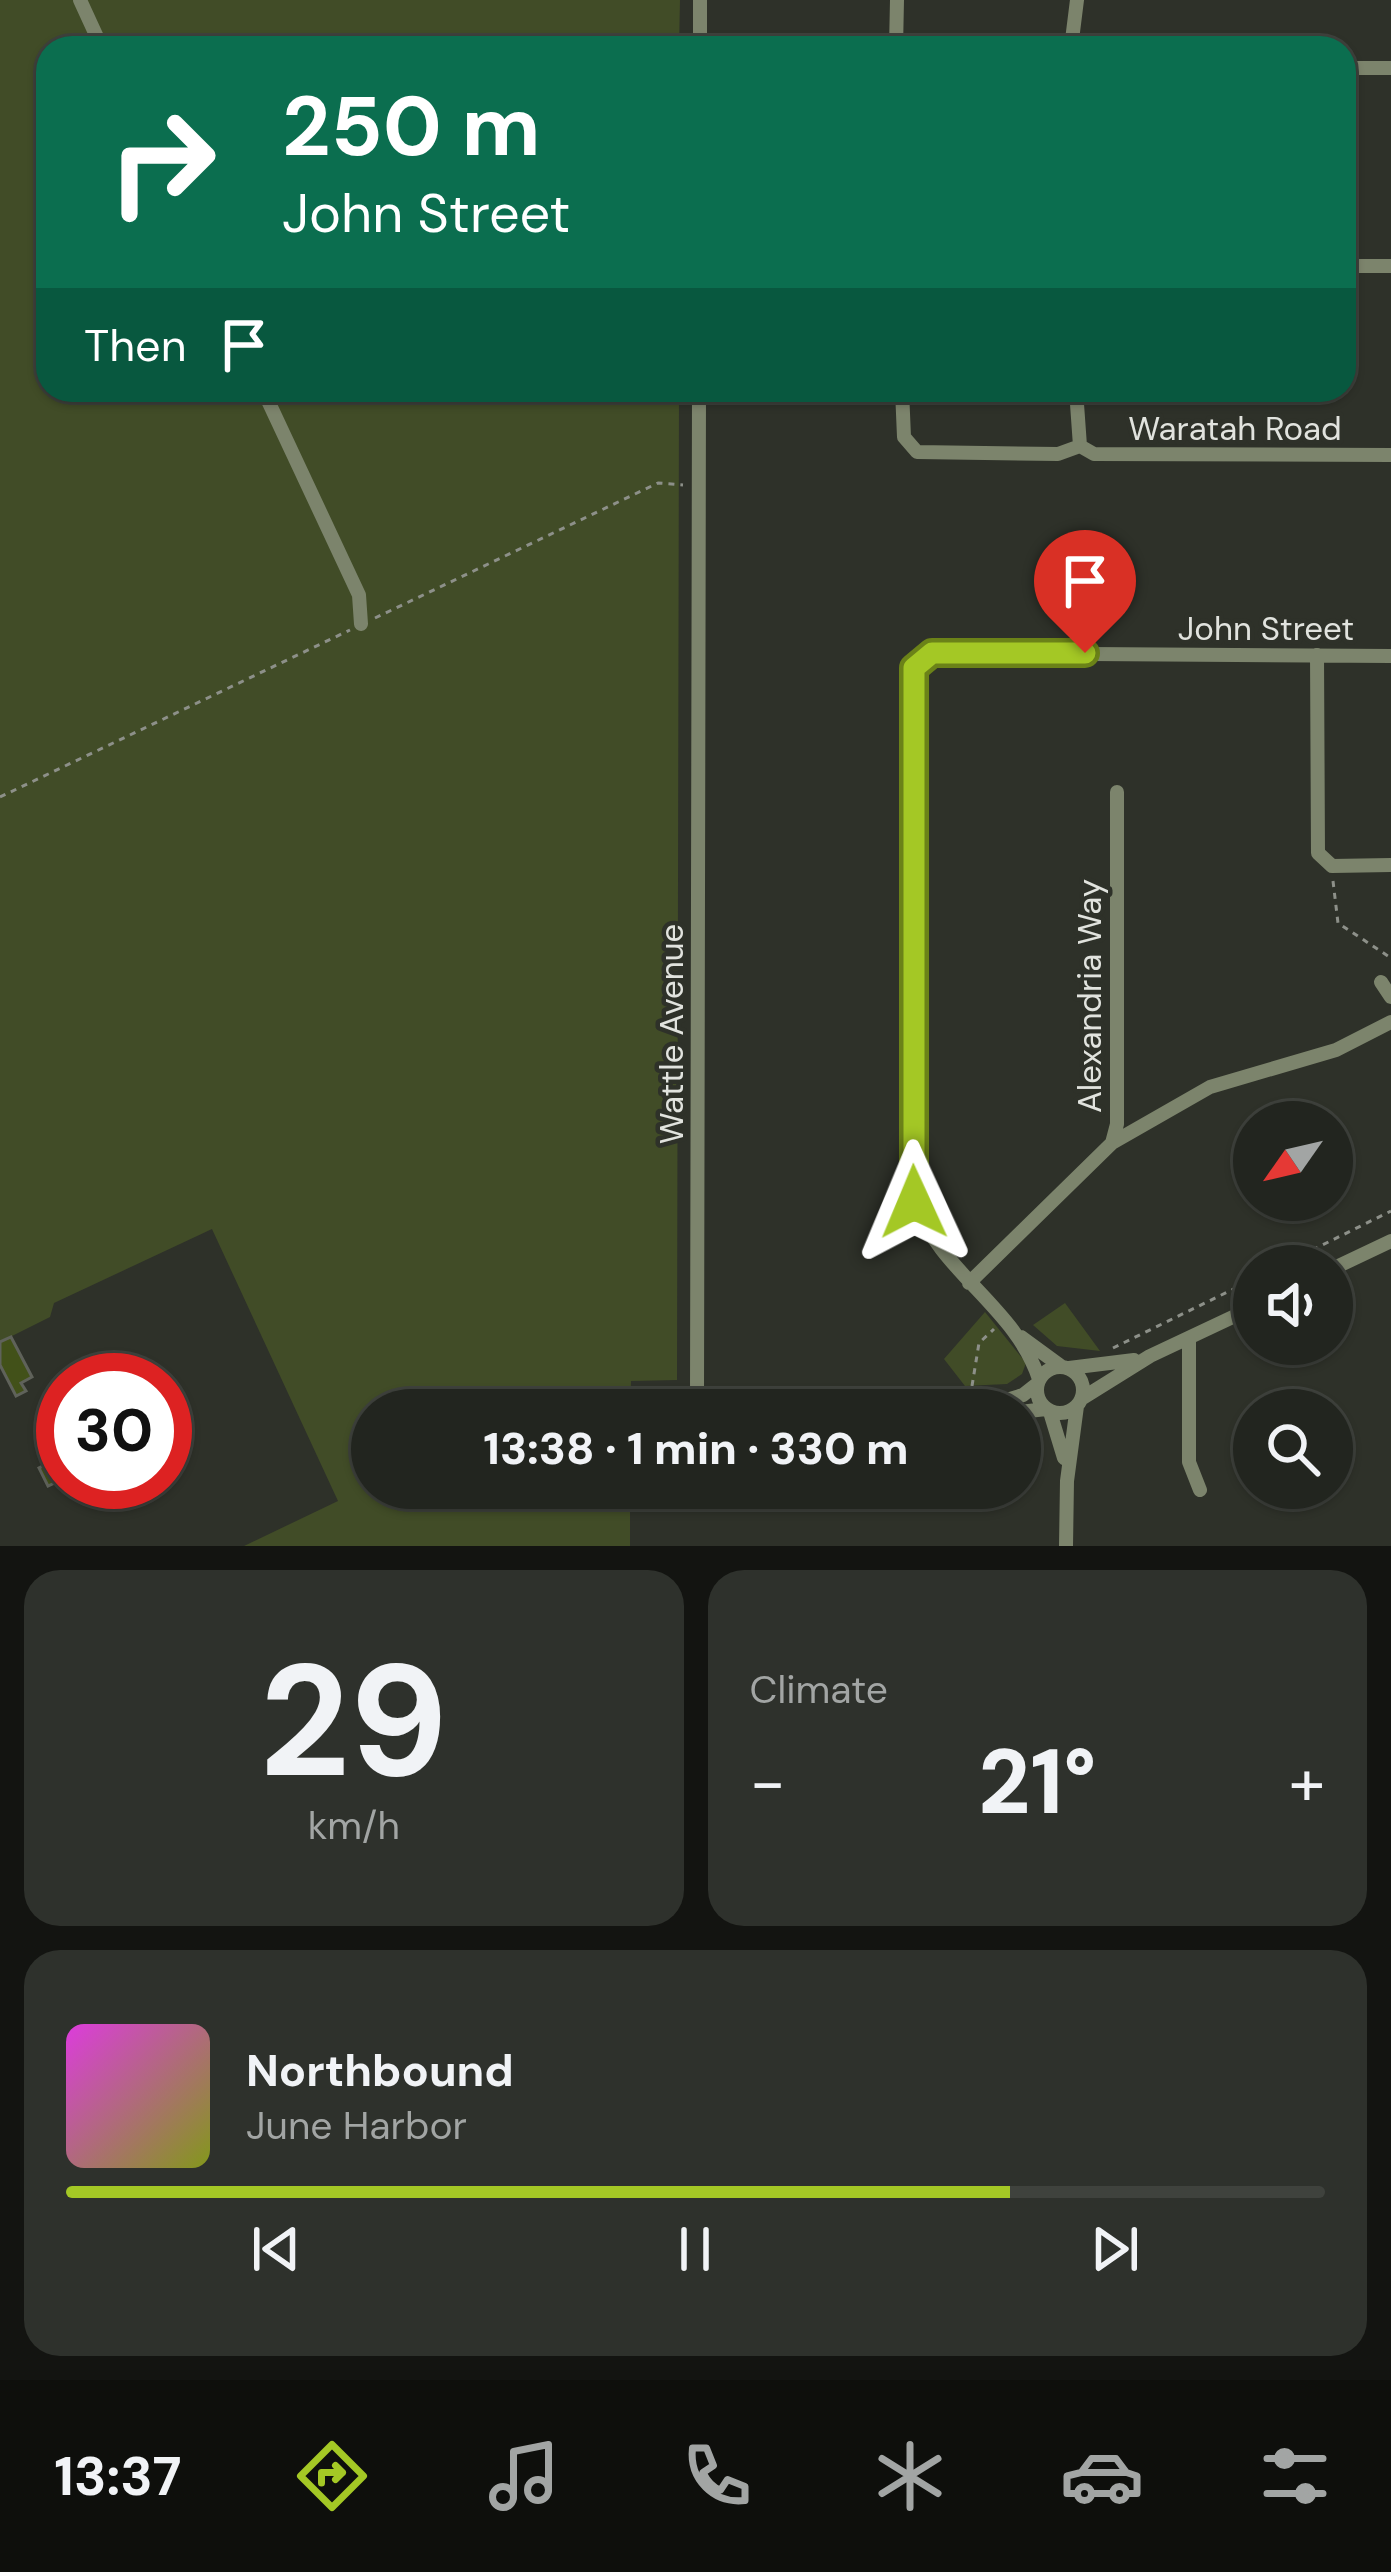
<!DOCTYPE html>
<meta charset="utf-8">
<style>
:root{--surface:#22251f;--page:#2e312c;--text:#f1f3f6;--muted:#a2a5a4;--line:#3f423d;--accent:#a4c825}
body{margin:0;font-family:"DM Sans",sans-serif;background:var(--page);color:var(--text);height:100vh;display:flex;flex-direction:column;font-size:45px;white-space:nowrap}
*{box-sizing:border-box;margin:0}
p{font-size:39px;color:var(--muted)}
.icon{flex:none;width:66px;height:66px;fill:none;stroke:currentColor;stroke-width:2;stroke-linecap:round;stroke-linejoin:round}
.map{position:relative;height:1546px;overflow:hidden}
.panel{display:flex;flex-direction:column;gap:24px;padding:24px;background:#131411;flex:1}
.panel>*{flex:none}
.guide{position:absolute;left:36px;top:36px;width:1320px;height:366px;border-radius:36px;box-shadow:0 3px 9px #0004,0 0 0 3px var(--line);background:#0b6e4f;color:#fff;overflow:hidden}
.needle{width:78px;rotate:236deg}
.fabs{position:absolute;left:1233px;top:1101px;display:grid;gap:24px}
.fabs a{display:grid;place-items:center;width:120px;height:120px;border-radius:50%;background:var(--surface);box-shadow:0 3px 9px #0004,0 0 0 3px var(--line);font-size:60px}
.speed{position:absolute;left:36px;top:1353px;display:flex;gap:24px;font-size:60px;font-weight:700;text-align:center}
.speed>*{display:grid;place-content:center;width:156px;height:156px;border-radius:50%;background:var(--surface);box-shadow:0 3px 9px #0004,0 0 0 3px var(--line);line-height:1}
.speed .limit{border:18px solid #d22;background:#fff;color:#111}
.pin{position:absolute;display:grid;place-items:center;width:102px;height:102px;color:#fff;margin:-123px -51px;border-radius:50% 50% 50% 0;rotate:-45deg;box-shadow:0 0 12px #0007}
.pin .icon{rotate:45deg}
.me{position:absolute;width:132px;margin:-66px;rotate:359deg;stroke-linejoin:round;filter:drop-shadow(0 0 9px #0008)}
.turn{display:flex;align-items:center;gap:42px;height:252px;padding:0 48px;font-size:54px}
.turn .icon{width:156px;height:156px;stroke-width:2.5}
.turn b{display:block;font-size:84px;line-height:102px}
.then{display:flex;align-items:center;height:114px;padding:0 48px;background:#0003;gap:24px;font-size:45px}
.big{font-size:90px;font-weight:800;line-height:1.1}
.panel .card{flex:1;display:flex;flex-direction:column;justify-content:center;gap:18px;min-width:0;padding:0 42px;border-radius:36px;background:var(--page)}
.panel .dial{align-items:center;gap:0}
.dial b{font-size:156px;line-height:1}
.song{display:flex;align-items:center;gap:36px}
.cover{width:144px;height:144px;border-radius:18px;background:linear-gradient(135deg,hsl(300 70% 55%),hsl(70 70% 35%))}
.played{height:12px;border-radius:6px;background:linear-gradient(90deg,var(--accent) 75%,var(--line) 75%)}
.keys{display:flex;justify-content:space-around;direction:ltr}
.heat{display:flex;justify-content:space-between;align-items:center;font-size:66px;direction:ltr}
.panel .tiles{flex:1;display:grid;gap:24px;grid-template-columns:1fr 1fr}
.card:last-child{grid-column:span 2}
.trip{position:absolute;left:351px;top:1389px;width:690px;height:120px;border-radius:60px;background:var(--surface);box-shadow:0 3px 9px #0004,0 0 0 3px var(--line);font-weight:800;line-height:120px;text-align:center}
.dock{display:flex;height:192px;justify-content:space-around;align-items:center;background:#0e0f0c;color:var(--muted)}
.dock .icon{width:84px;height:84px}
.dock .selected{color:var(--accent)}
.dock b{font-size:54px;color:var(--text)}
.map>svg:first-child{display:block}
.green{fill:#414c27}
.building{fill:#425119;stroke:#5f625a;stroke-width:3}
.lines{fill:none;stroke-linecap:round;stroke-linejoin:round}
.path{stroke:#8d9089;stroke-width:3;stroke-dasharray:6 6;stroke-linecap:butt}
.minor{stroke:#7c846c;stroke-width:14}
.route-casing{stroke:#6b8218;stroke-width:30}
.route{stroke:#a4c825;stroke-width:21}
.labels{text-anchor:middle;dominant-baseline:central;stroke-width:9;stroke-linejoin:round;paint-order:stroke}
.street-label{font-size:33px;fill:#e1e3de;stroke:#2e3129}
</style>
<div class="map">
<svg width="1391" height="1546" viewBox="0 0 1391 1546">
<rect width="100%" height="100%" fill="#2e3129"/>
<path class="green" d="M 0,0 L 680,0 L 679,48 L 48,48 L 48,390 L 679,390 L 677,1380 L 631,1381 L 630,1410 L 372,1410 L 372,1488 L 630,1488 L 630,1546 L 244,1546 L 338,1501 L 212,1229 L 54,1303 L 50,1317 L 0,1342 Z
M 1065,1303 L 1100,1351 L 1057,1346 L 1033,1325 Z
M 985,1312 L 1026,1363 L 1022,1374 L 1007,1384 L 965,1386 L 944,1359 Z"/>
<path class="building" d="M 11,1337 L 32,1377 L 21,1383 L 26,1391 L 16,1396 L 0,1365 L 0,1342 Z
M 63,1440 L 63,1479 L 48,1486 L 39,1468 L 56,1459 L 49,1447 Z"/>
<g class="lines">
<path class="path" d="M 375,618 L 658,483 L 683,485
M 0,797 L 350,630
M 1333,881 L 1338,923 L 1391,958
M 1280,1266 L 1391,1211
M 1113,1348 L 1254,1279
M 972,1386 L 979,1343 L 994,1329"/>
<path class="minor" d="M 80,0 L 102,48
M 700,48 L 700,0
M 896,48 L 897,0
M 1071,48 L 1077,0
M 1344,68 L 1391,68
M 1344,266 L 1391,266
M 263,390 L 359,595 L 361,624
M 699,390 L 697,1398 L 985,1410
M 902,390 L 904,437 L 917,452 L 1058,454 L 1080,446
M 1076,390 L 1080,446
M 1080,446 L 1094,454 L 1391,455
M 1317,655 L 1318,853 L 1332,866 L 1391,865
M 1381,982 L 1391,997
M 1112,1143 L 1210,1087 L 1336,1050 L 1391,1022
M 1332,1269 L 1391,1241
M 969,1283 L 1112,1143 L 1117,1124 L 1117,792
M 1021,1337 L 1062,1367
M 1189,1338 L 1189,1462 L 1200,1490
M1037 1390a23 23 0 1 1 46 0a23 23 0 1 1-46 0Z
M 1069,1368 L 1134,1360
M 1039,1379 C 1016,1308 943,1275 914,1202 L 914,668 L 931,653 L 946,653 L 1391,656
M 1081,1399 L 1150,1356 L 1254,1307
M 977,1409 L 1023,1395 L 1037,1384
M 1020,1412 L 1046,1409
M 1050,1412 L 1064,1458
M 1066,1546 L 1067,1481 L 1077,1406"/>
</g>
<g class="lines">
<defs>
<path id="route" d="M 914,1202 L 914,668 L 932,653 L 1085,653"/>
</defs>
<use href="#route" class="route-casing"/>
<use href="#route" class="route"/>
</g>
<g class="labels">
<g class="street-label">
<text x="1235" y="428">Waratah Road</text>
<text x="1266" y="628">John Street</text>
<text transform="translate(1089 996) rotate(-90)">Alexandria Way</text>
<text transform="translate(671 1034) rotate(-90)">Wattle Avenue</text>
</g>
</g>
</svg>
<div class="fabs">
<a><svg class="needle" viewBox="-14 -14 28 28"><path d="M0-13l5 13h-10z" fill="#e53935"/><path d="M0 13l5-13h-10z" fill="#a2a5a4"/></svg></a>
<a><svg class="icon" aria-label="sound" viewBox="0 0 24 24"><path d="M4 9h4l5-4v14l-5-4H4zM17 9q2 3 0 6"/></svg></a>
<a><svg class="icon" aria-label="search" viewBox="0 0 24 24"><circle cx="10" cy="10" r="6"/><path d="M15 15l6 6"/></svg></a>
</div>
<div class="speed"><div class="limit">30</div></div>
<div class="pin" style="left:1085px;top:653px;background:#d93025"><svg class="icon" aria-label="arrive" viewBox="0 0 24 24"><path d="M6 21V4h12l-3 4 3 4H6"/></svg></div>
<svg class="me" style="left:914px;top:1202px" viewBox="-20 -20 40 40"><path d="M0-17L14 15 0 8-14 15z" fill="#a4c825" stroke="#fff" stroke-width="4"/></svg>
<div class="trip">13:38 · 1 min · 330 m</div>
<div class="guide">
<div class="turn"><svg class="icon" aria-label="right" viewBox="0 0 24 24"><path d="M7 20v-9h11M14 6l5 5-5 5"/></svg><div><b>250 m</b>John Street</div></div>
<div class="then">Then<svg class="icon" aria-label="arrive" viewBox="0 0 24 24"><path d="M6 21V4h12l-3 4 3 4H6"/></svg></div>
</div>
</div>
<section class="panel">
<div class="tiles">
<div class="card dial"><b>29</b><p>km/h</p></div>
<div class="card"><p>Climate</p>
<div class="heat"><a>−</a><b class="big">21°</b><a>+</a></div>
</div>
<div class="card">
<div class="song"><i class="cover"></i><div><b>Northbound</b><p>June Harbor</p></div></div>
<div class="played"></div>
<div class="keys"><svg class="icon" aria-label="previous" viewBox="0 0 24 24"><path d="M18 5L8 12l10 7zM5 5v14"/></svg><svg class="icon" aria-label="pause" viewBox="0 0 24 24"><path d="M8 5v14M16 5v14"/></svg><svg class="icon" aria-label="next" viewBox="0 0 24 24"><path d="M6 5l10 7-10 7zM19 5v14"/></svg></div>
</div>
</div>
</section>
<nav class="dock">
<b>13:37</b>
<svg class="icon selected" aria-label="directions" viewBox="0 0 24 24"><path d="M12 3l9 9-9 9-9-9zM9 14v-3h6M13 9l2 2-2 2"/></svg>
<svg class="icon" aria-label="music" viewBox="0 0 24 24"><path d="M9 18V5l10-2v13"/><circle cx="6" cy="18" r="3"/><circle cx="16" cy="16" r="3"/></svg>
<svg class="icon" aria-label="phone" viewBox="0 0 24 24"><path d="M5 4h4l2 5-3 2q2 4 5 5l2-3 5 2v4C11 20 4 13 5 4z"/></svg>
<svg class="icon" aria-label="climate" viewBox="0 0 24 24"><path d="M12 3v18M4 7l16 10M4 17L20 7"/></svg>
<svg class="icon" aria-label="car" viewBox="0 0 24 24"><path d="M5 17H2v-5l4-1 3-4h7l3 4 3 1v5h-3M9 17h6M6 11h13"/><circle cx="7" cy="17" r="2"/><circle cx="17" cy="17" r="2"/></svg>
<svg class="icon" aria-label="filters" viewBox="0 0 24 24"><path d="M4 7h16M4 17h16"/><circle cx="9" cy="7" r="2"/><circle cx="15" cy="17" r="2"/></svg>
</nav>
